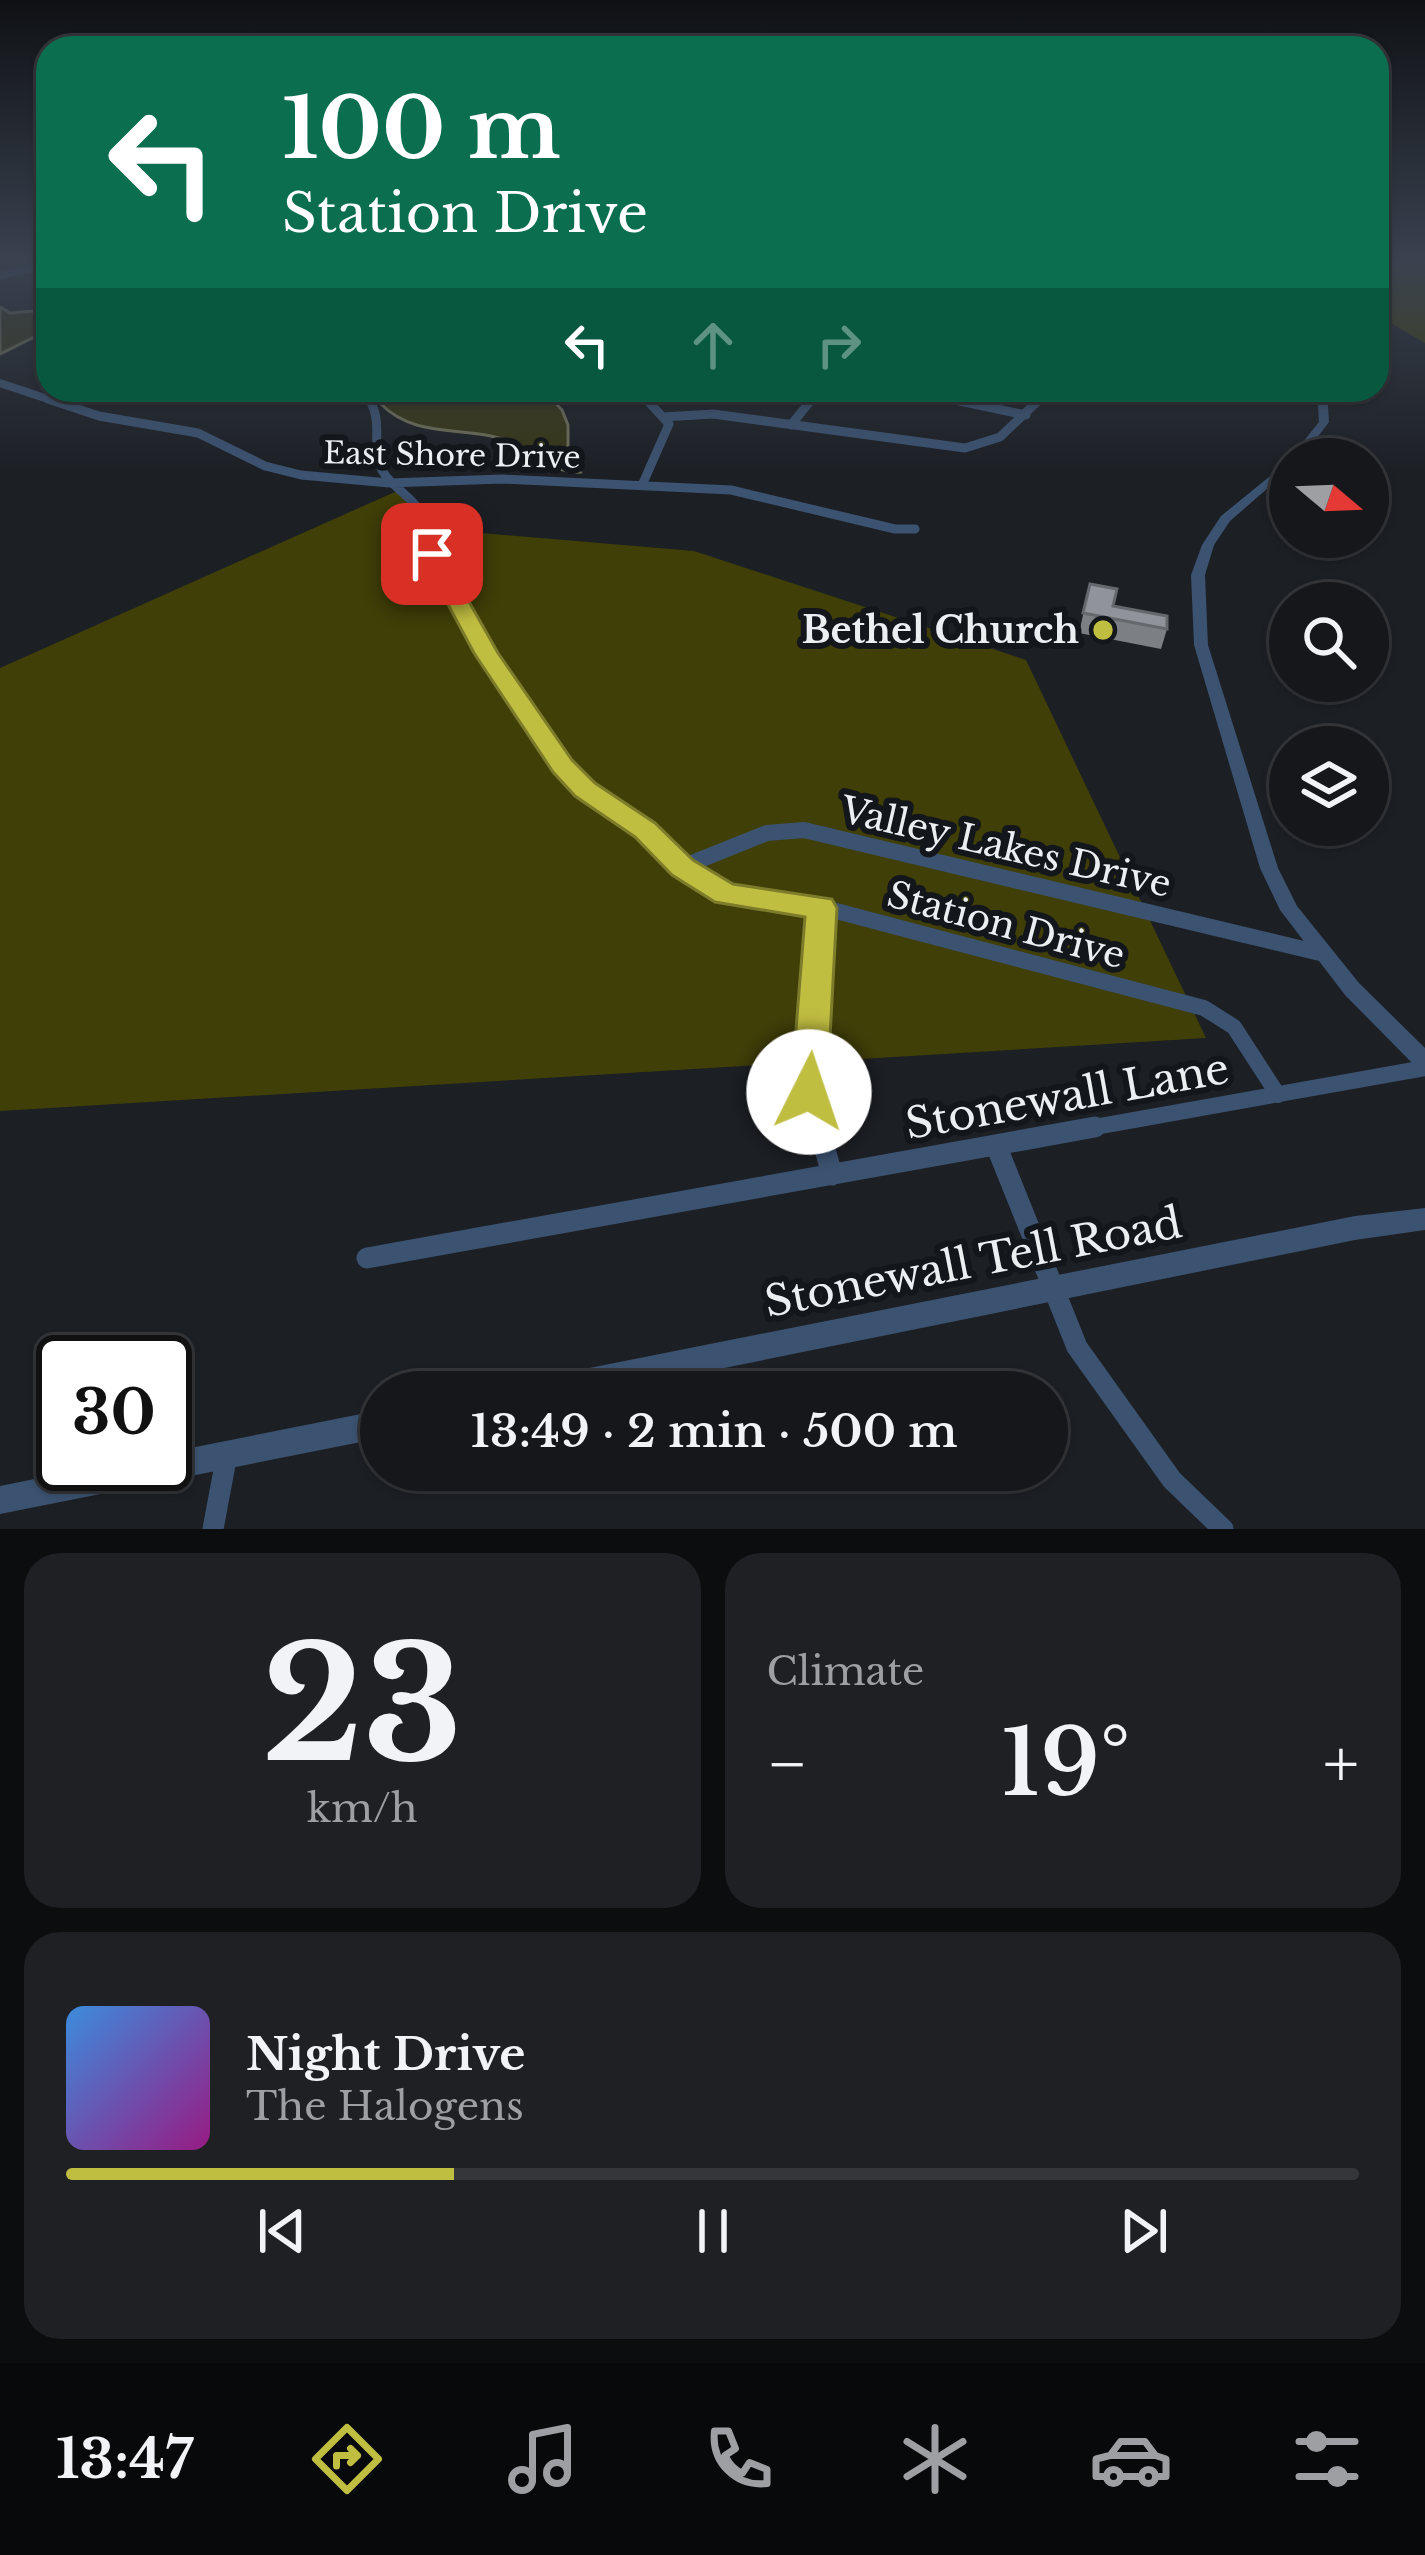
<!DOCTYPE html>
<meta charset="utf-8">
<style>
:root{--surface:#15171b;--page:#1e2024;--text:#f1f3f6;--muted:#9d9fa3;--line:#34363a;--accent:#c0be41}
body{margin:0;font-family:"Libre Baskerville",serif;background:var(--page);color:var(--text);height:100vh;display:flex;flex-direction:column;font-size:45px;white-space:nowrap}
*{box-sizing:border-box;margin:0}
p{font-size:39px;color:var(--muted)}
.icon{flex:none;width:66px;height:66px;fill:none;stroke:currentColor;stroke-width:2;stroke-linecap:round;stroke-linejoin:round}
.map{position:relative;height:1529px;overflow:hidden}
.sheet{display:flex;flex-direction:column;gap:24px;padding:24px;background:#0c0d0f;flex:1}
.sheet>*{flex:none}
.guide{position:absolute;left:36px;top:36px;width:1353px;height:366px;border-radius:36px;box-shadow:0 3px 9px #0004,0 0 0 3px var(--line);background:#0b6e4f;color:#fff;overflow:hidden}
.needle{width:78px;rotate:109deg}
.tools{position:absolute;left:1269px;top:438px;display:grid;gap:24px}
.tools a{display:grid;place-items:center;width:120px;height:120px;border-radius:50%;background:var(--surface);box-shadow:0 3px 9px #0004,0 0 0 3px var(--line);font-size:60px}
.speed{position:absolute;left:36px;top:1335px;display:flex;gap:24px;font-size:60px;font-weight:700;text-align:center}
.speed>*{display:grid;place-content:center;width:156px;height:156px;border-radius:50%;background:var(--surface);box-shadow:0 3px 9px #0004,0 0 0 3px var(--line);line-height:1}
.speed .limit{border:6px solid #111;border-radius:18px;background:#fff;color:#111}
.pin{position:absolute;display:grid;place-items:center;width:102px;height:102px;color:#fff;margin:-51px;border-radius:24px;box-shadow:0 6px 18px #0006}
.me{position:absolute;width:132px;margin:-66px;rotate:4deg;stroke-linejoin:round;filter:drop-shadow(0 0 9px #0008)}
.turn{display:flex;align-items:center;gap:42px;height:252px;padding:0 48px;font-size:54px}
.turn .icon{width:156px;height:156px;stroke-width:2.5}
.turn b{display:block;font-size:84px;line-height:102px}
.lanes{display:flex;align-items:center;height:114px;padding:0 48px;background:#0003;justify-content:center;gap:60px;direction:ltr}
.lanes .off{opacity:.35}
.big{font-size:90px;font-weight:600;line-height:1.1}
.sheet .tile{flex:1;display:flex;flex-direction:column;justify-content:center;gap:18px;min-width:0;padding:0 42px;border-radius:36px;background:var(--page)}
.sheet .dial{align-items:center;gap:0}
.dial b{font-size:156px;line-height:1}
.song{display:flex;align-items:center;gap:36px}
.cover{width:144px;height:144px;border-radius:18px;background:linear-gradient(135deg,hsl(210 70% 55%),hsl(310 70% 35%))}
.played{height:12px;border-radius:6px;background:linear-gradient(90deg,var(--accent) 30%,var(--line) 30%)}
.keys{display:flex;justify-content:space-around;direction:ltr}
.heat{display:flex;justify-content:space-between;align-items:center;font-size:66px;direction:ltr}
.sheet .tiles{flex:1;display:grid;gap:24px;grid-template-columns:1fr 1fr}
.tile:last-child{grid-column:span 2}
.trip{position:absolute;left:360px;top:1371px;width:708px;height:120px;border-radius:60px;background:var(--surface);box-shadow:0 3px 9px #0004,0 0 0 3px var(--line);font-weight:600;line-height:120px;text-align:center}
.tabs{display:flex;height:192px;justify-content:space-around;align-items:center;background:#08090b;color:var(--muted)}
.tabs .icon{width:84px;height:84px}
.tabs .selected{color:var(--accent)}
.tabs b{font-size:54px;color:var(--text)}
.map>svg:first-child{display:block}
.green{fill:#403f08}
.water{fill:#363615;stroke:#6d6e57;stroke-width:3}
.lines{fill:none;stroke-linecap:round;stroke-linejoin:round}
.minor-far4{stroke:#3b5270;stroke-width:8}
.minor-far3{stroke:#3b5270;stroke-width:9}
.minor-far2{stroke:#3b5270;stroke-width:12}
.minor-far1{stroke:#3b5270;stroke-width:16}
.minor{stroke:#3b5270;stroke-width:21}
.tertiary{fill:#3b5270;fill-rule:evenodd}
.wall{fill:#7c7f84}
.building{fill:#90949a;stroke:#65686c;stroke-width:3}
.route{fill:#c0be41;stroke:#7d7c2a;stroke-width:3}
.poi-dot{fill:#c0be41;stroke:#13161a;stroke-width:4.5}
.labels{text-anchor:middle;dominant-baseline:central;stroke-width:12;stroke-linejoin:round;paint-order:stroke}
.far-street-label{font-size:30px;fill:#eceff2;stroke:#13161a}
.poi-label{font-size:36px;font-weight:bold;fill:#eceff2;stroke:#13161a;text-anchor:end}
.street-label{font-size:36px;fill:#eceff2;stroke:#13161a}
.near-street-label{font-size:42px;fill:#eceff2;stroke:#13161a}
</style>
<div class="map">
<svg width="1425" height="1529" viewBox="0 0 1425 1529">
<rect width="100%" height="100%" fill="#1c1f24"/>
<path class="green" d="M 1377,260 L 1425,260 L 1425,343 L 1377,315 Z
M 397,491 L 414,500 L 423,528 L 694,551 L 1026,660 L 1206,1038 L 0,1111 L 0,668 Z"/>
<path class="water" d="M 0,307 L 10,313 L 48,310 L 48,330 L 0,354 Z
M 419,390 L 543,390 L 562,410 L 568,425 L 568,453 L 580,472 C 557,474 538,456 519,446 C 476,422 419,443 381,404 Z"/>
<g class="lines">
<path class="minor-far4" d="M 0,275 L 48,265
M 0,383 L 57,402
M 638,390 L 649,402
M 907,390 L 965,402
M 367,395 L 371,402
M 810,402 L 825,390
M 1037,402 L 1050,390"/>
<path class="minor-far3" d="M 48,399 L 99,416 L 198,433 L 265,466 L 301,475 L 389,483 L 502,479 L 731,490 L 895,529 L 915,529
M 369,399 C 385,425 369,449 383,472 C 393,488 413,497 422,514 C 432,536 436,560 449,585
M 950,399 L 1026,415
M 663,417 L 713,414 L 965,448 L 1000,437 L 1040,399
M 791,425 L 812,399
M 643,483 L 669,424 L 646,399"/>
<path class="minor-far2" d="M 448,582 C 478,639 538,752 587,791 C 601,803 618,812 633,822"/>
<path class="minor-far1" d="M 629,819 L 682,867 L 726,894 L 821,907 L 1204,1008 L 1234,1027 L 1278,1095
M 682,867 L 767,833 L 804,830 L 1320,953
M 820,1130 L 809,1092 L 821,907
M 1078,1130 L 1425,1068"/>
<path class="minor" d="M 819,1127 L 832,1175
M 996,1145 L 1077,1347 L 1172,1480 L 1223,1529
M 367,1258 L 1095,1127
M 213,1529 L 227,1454"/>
<path class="tertiary" d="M 1317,390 L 1327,390 L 1329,422 L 1301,459 L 1290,459 L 1290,469 L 1230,521 L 1214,545 L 1205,575 L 1208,645 L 1278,868 L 1297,906 L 1359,983 L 1425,1048 L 1425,1071 L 1417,1068 L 1345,995 L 1280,910 L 1260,868 L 1194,645 L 1191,575 L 1202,545 L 1221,516 L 1290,460 L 1289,459 L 1291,457 L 1319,422 Z
M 1425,1208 L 1425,1230 L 1355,1240 L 606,1392 L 525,1392 L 529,1382 L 539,1378 L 1355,1216 Z
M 381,1410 L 381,1438 L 0,1514 L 0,1486 L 109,1464 L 165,1464 L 165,1453 Z"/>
</g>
<path class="wall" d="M 1090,584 L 1113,606 L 1167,629 L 1161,649 L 1079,633 Z"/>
<path class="building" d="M 1090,584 L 1117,589 L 1113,606 L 1167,616 L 1167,629 L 1083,613 Z"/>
<linearGradient id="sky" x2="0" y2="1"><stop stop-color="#0f1114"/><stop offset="0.55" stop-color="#3a4250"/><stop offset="1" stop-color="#3a4250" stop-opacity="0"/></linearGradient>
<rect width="1425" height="474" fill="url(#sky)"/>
<path class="route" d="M 432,547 L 442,554 L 498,653 L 572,760 L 595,783 L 655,823 L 693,860 L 733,884 L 832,899 L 837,908 L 827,1092 L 822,1103 L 809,1108 L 796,1103 L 791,1092 L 805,917 L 715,902 L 672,875 L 635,837 L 575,796 L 553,772 L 474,653 L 421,554 Z"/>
<circle class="poi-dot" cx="1103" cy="630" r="12"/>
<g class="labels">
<g class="far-street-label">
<text transform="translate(452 455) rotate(1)">East Shore Drive</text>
</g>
<g class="poi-label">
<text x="1079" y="630">Bethel Church</text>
</g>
<g class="street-label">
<text transform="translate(1006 847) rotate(13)">Valley Lakes Drive</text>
<text transform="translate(1006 925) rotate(15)">Station Drive</text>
</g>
<g class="near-street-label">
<text transform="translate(1067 1096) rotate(-10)">Stonewall Lane</text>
<text transform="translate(973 1262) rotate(-11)">Stonewall Tell Road</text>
</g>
</g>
</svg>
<div class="tools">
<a><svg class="needle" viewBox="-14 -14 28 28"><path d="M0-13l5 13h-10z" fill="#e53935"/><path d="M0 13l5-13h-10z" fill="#9d9fa3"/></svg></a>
<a><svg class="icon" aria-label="search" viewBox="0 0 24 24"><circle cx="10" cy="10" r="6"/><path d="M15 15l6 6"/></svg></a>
<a><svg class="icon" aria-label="layers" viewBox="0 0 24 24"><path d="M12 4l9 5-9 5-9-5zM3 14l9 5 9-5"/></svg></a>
</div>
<div class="speed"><div class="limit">30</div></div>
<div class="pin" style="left:432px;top:554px;background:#d93025"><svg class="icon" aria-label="arrive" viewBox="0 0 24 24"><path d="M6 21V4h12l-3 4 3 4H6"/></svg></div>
<svg class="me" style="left:809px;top:1092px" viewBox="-20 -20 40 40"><circle r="19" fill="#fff"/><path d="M0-13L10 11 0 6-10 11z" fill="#c0be41"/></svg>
<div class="trip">13:49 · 2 min · 500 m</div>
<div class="guide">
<div class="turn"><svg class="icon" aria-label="left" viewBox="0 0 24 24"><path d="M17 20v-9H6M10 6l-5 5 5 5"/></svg><div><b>100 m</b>Station Drive</div></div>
<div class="lanes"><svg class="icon" aria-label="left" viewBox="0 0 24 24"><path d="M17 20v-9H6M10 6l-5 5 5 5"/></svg><svg class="icon off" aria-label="ahead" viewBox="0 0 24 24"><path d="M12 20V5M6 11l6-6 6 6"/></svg><svg class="icon off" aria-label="right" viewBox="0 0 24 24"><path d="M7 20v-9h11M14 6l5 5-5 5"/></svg></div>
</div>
</div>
<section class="sheet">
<div class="tiles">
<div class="tile dial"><b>23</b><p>km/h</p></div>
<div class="tile"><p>Climate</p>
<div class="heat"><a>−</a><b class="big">19°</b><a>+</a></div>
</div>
<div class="tile">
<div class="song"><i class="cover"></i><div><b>Night Drive</b><p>The Halogens</p></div></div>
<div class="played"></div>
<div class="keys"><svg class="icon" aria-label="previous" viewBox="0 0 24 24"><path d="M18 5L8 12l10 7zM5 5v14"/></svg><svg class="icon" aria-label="pause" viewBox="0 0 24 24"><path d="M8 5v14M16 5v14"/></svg><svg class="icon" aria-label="next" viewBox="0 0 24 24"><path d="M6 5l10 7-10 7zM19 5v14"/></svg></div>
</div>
</div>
</section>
<nav class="tabs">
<b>13:47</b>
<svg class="icon selected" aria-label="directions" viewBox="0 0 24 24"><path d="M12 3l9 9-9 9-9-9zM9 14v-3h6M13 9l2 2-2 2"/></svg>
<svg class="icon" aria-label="music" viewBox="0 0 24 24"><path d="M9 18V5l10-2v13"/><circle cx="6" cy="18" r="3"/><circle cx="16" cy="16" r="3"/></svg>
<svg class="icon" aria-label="phone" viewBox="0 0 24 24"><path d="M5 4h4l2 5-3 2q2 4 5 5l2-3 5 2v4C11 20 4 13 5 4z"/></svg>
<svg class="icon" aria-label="climate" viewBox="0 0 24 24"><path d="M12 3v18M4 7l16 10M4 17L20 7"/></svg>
<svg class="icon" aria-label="car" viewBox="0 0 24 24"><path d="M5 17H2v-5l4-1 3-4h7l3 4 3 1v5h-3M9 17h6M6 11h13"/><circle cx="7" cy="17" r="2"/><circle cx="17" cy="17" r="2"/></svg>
<svg class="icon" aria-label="filters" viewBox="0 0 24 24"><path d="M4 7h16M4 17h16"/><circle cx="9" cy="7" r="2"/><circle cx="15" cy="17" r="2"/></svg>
</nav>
